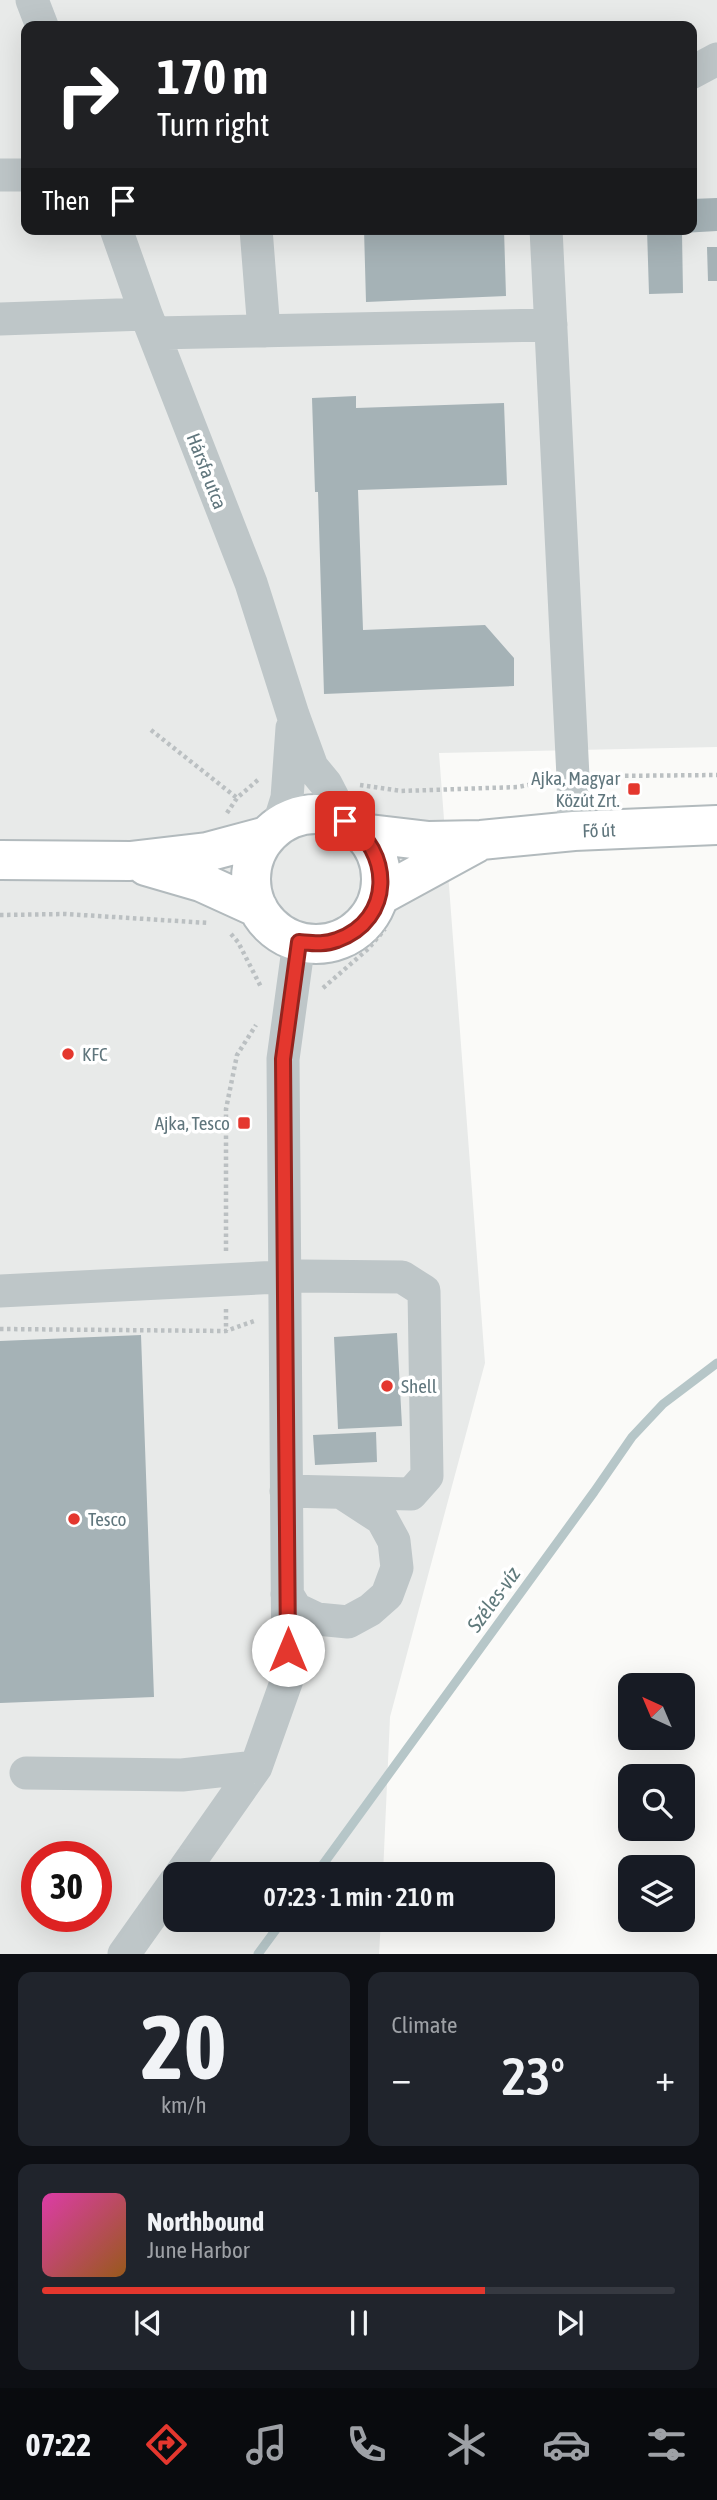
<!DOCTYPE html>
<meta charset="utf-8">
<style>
:root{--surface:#171b24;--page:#20242c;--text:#f1f3f6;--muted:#9ea1a6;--line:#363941;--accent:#e4372e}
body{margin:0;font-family:"Asap Condensed",sans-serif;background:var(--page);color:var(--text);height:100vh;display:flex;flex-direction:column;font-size:26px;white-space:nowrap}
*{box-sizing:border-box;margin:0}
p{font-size:23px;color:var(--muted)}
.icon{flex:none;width:38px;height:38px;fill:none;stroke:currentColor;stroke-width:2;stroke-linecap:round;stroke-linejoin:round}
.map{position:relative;height:1954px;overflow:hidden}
.side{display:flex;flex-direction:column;gap:18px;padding:18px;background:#0d0f14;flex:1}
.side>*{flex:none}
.hud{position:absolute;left:21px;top:21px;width:676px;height:214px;border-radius:14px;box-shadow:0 7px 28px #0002;background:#202124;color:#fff;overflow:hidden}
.needle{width:46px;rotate:316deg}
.tools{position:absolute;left:618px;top:1673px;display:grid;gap:14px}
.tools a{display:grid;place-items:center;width:77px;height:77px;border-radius:14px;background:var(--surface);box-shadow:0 7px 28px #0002;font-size:35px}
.speed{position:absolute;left:21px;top:1841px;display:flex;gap:14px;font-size:35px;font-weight:700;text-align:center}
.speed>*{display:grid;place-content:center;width:91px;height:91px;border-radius:50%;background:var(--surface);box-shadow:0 7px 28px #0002;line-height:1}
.speed .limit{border:10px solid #d22;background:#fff;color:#111}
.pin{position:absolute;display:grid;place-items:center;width:60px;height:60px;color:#fff;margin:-30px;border-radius:14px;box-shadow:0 4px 10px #0006}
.me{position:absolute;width:77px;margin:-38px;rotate:0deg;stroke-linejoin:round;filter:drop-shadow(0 0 5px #0008)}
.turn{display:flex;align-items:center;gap:24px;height:147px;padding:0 21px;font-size:32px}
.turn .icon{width:91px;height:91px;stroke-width:2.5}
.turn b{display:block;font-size:49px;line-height:60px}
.then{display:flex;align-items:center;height:66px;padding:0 21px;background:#0003;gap:14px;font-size:26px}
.big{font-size:52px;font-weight:600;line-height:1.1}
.side .card{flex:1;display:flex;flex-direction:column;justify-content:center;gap:10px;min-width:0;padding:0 24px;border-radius:14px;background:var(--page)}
.side .dial{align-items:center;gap:0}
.dial b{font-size:91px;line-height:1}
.song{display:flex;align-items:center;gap:21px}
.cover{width:84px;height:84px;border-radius:10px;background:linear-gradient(135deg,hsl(320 70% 55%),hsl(30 70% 35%))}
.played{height:7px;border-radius:4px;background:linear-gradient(90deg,var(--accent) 70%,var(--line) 70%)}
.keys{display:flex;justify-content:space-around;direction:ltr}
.heat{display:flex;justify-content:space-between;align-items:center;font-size:38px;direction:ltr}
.side .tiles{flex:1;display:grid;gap:18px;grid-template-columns:1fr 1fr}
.card:last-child{grid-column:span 2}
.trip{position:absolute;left:163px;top:1862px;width:392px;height:70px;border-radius:14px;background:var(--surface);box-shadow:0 7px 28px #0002;font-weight:600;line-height:70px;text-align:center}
.tabs{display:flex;height:112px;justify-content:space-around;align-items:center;background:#090b0e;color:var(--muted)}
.tabs .icon{width:49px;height:49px}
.tabs .active{color:var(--accent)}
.tabs b{font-size:32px;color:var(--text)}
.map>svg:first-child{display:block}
.built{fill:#e8eae9;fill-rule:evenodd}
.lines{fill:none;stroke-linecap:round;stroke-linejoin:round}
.stream{stroke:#b6c6c8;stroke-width:9}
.building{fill:#a5b2b6}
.major-casing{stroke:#b2babd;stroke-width:42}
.path{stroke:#bbc0c2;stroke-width:4.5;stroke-dasharray:3.5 3.5;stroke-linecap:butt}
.minor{stroke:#bec6c8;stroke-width:33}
.major{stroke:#fff;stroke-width:38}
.route-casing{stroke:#94241e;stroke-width:18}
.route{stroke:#e4372e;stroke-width:12}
.poi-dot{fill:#e4372e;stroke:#fff;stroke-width:2.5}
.labels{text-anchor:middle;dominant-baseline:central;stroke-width:7;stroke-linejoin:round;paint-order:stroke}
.street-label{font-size:19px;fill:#60767d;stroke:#fff}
.poi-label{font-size:19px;fill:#60767d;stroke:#fff;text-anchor:start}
.water-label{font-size:21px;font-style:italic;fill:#607a7c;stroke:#fff}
</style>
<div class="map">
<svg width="717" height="1954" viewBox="0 0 717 1954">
<rect width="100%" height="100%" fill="#fafaf8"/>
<path class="built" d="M 0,0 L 717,0 L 717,747 L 439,753 L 485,1363 L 390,1717 L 383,1874 L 175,1874 L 175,1920 L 381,1920 L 379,1954 L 0,1954 ZM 26,26 L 691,26 L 691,229 L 26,229 ZM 37,1857 L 96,1857 L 96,1916 L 37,1916 Z"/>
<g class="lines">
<path class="stream" d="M 316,1874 L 594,1492 L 632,1437 L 663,1404 L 717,1363
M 258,1954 L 283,1920"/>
</g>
<path class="building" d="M 717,198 L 717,231 L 682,233 L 683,293 L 649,294 L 647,229 L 691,229 L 691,199 Z
M 364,229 L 504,229 L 506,296 L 366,302 Z
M 707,247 L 717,247 L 717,281 L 708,281 Z
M 356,396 L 356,408 L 504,403 L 507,485 L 358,490 L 363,630 L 485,625 L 514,658 L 514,686 L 324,694 L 318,492 L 315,492 L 312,398 Z
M 397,1333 L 402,1426 L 338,1429 L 334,1337 Z
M 141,1335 L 154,1697 L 0,1703 L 0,1341 Z
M 376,1432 L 377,1462 L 315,1465 L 313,1435 Z"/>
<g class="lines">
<defs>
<path id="major" d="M251 879a65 65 0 1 1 130 0a65 65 0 1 1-130 0Z
M 361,833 L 429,841 L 481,840 L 574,831 L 717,825
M 0,860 L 130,861 L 207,852 L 267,836
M 146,866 L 201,882 L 258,908
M 379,896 L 476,843"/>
</defs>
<use href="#major" class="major-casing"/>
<path class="path" d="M 151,730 L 237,798
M 604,776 L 717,775
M 360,785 L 401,791 L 518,787 L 543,782
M 227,813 L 237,798 L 259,779
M 0,915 L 66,914 L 209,923
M 231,934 L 238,942 L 261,987
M 323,988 L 368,949 L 385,929
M 226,1251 L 226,1109 L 237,1055 L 256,1025
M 226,1309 L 226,1331
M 0,1329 L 226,1331 L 254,1321"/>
<path class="minor" d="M 32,0 L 42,26
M 691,73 L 717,59
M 0,175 L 26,175
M 116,229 L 146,314 L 251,583 L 293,715 L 312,767 L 326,784 L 345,821
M 256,229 L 264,331
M 546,229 L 573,777 L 574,831
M 0,319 L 146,314
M 154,333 L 551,325
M 278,827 L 287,798 L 292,728
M 0,1291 L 301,1276 L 402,1277 L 424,1291 L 427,1476 L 411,1494 L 286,1491
M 287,1594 L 296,1609 L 317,1619 L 348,1622 L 370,1610 L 387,1595 L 397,1568 L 394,1541 L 382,1519 L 342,1493
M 26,1773 L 182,1775 L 256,1767
M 181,1874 L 256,1767 L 288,1677 L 283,1059 L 299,942
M 124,1954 L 175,1882"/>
<use href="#major" class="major"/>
</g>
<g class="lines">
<defs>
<path id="route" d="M 288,1650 L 283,1059 L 299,942 C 312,943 324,945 337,940 C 394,920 393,850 345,821"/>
</defs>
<use href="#route" class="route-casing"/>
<use href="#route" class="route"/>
</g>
<g class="poi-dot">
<rect x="627" y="782" width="14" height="14" rx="3.5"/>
<circle cx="68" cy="1054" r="7"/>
<rect x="237" y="1116" width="14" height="14" rx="3.5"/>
<circle cx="387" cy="1386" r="7"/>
<circle cx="74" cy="1519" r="7"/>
</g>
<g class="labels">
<g class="street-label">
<text transform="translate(207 471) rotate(69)">Hársfa utca</text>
<text transform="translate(599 830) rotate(-2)">Fő út</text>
</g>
<g class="poi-label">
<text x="620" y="778" text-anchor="end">Ajka, Magyar<tspan x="620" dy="22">Közút Zrt.</tspan></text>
<text x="82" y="1054">KFC</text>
<text x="230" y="1123" text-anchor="end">Ajka, Tesco</text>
<text x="401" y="1386">Shell</text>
<text x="88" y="1519">Tesco</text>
</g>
<g class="water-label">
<text transform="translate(493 1599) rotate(-54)">Széles-víz</text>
</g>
</g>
</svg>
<div class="tools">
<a><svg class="needle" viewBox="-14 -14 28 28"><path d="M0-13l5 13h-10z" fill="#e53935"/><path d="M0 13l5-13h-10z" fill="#9ea1a6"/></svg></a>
<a><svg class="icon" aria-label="search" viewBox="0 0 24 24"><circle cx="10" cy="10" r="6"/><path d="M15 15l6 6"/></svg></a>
<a><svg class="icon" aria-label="layers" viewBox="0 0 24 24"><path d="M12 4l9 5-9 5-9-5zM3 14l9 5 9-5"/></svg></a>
</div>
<div class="speed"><div class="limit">30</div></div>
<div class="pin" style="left:345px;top:821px;background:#d93025"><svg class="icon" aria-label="arrive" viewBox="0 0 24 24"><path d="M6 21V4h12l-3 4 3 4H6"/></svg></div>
<svg class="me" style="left:288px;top:1650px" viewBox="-20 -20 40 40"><circle r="19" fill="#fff"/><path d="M0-13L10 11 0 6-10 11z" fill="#e4372e"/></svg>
<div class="trip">07:23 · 1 min · 210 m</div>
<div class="hud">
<div class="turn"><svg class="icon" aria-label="right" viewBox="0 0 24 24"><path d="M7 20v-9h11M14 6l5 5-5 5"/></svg><div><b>170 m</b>Turn right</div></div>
<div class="then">Then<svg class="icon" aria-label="arrive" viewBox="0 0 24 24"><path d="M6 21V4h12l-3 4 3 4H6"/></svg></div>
</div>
</div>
<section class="side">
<div class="tiles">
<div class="card dial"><b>20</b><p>km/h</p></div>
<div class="card"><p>Climate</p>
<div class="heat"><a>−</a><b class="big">23°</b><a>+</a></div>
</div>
<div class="card">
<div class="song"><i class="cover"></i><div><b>Northbound</b><p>June Harbor</p></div></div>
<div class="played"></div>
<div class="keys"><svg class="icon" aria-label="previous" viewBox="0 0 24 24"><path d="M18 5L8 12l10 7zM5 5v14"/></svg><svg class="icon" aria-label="pause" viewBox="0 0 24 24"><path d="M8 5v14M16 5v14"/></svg><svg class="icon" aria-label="next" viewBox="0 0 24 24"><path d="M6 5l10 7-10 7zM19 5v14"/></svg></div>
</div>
</div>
</section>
<nav class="tabs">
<b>07:22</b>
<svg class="icon active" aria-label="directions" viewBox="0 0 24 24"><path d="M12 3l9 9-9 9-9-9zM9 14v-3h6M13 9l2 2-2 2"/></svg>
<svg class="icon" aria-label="music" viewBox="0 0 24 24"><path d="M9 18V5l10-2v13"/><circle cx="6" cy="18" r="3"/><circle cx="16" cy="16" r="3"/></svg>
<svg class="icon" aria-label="phone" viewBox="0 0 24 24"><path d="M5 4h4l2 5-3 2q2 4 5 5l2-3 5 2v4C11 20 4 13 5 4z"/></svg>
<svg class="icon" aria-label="climate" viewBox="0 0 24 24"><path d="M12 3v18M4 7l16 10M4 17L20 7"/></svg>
<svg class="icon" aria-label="car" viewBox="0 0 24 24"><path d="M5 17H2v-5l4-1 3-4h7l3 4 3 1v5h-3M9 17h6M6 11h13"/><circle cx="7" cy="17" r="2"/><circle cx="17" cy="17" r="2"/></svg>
<svg class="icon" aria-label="filters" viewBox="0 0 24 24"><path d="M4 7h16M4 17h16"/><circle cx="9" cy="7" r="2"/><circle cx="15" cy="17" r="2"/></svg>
</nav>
